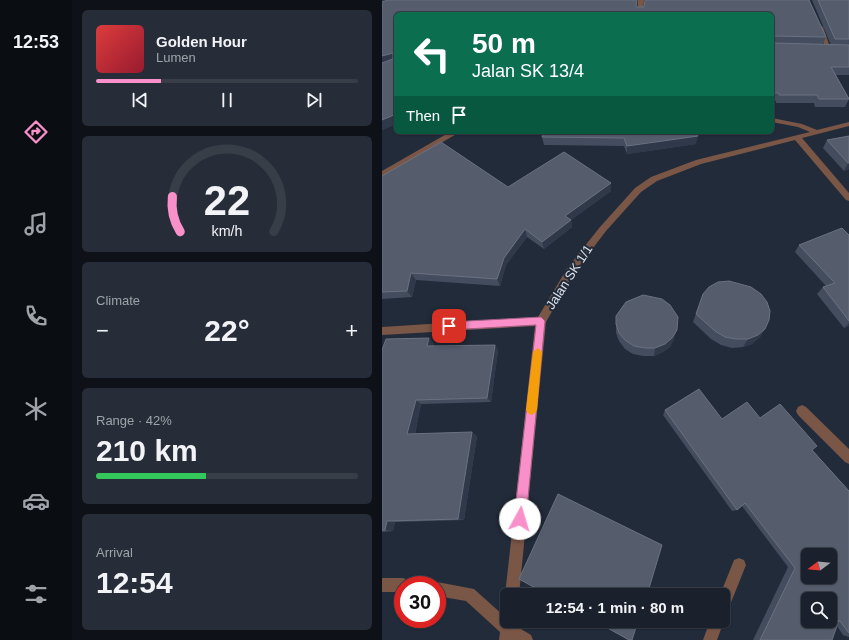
<!DOCTYPE html>
<meta charset="utf-8">
<style>
:root{--surface:#1a202c;--page:#272d38;--text:#f1f3f6;--muted:#9fa3a9;--line:#383e48;--accent:#f990ca}
body{margin:0;font-family:Helvetica,sans-serif;background:var(--page);color:var(--text);height:100vh;display:flex;flex-direction:column;font-size:15px;white-space:nowrap}
*{box-sizing:border-box;margin:0}
p{font-size:13px;color:var(--muted)}
.icon{flex:none;width:22px;height:22px;fill:none;stroke:currentColor;stroke-width:2;stroke-linecap:round;stroke-linejoin:round}
.map{position:relative;flex:1;overflow:hidden}
.drawer{display:flex;flex-direction:column;gap:10px;padding:10px;background:#0e1218;width:310px}
.drawer>*{flex:none}
.guide{position:absolute;left:12px;top:12px;width:380px;height:122px;border-radius:6px;box-shadow:0 1px 3px #0004,0 0 0 1px var(--line);background:#0b6e4f;color:#fff;overflow:hidden}
.needle{width:26px;rotate:254deg}
.buttons{position:absolute;left:419px;top:548px;display:grid;gap:8px}
.buttons a{display:grid;place-items:center;width:36px;height:36px;border-radius:6px;background:var(--surface);box-shadow:0 1px 3px #0004,0 0 0 1px var(--line);font-size:20px}
.speed{position:absolute;left:12px;top:576px;display:flex;gap:8px;font-size:20px;font-weight:700;text-align:center}
.speed>*{display:grid;place-content:center;width:52px;height:52px;border-radius:50%;background:var(--surface);box-shadow:0 1px 3px #0004,0 0 0 1px var(--line);line-height:1}
.speed .limit{border:6px solid #d22;background:#fff;color:#111}
.pin{position:absolute;display:grid;place-items:center;width:34px;height:34px;color:#fff;margin:-17px;border-radius:8px;box-shadow:0 2px 6px #0006}
.me{position:absolute;width:44px;margin:-22px;rotate:6deg;stroke-linejoin:round;filter:drop-shadow(0 0 3px #0008)}
.turn{display:flex;align-items:center;gap:14px;height:84px;padding:0 12px;font-size:18px}
.turn .icon{width:52px;height:52px;stroke-width:2.5}
.turn b{display:block;font-size:28px;line-height:34px}
.then{display:flex;align-items:center;height:38px;padding:0 12px;background:#0003;gap:8px;font-size:15px}
.big{font-size:30px;font-weight:600;line-height:1.1}
.drawer .card{flex:1;display:flex;flex-direction:column;justify-content:center;gap:6px;min-width:0;padding:0 14px;border-radius:6px;background:var(--page)}
.drawer .dial{align-items:center;gap:0}
.dial svg{height:104px;overflow:visible;fill:none;stroke:var(--line);stroke-width:7;stroke-linecap:round;text-anchor:middle}
.dial text{fill:var(--text);stroke:none}
.song{display:flex;align-items:center;gap:12px}
.cover{width:48px;height:48px;border-radius:6px;background:linear-gradient(135deg,hsl(0 70% 55%),hsl(350 70% 35%))}
.played{height:4px;border-radius:2px;background:linear-gradient(90deg,var(--accent) 25%,var(--line) 25%)}
.keys{display:flex;justify-content:space-around;direction:ltr}
.heat{display:flex;justify-content:space-between;align-items:center;font-size:22px;direction:ltr}
.charge{height:6px;border-radius:3px;background:linear-gradient(90deg,#34c759 42%,var(--line) 0)}
.trip{position:absolute;left:118px;top:588px;width:230px;height:40px;border-radius:6px;background:var(--surface);box-shadow:0 1px 3px #0004,0 0 0 1px var(--line);font-weight:600;line-height:40px;text-align:center}
main{display:flex;flex:1;min-height:0}
.dock{display:flex;flex-direction:column;width:72px;justify-content:space-around;align-items:center;background:#0a0d12;color:var(--muted)}
.dock .icon{width:28px;height:28px}
.dock .selected{color:var(--accent)}
.dock b{font-size:18px;color:var(--text)}
.map>svg:first-child{display:block}
.lines{fill:none;stroke-linecap:round;stroke-linejoin:round}
.service{fill:#7a5646;fill-rule:evenodd}
.minor{fill:#7a5646;fill-rule:evenodd}
.wall{fill:#444d5e}
.shaded-wall{fill:#303949}
.building{fill:#555d6d;stroke:#6a7281;fill-rule:evenodd}
.route{fill:#f990ca;stroke:#a25e83}
.slow{fill:#f59e0b}
.labels{text-anchor:middle;dominant-baseline:central;stroke-width:4;stroke-linejoin:round;paint-order:stroke}
.street-label{font-size:13px;fill:#dde3ed;stroke:#222b3a}
</style>
<main>
<nav class="dock">
<b>12:53</b>
<svg class="icon selected" aria-label="directions" viewBox="0 0 24 24"><path d="M12 3l9 9-9 9-9-9zM9 14v-3h6M13 9l2 2-2 2"/></svg>
<svg class="icon" aria-label="music" viewBox="0 0 24 24"><path d="M9 18V5l10-2v13"/><circle cx="6" cy="18" r="3"/><circle cx="16" cy="16" r="3"/></svg>
<svg class="icon" aria-label="phone" viewBox="0 0 24 24"><path d="M5 4h4l2 5-3 2q2 4 5 5l2-3 5 2v4C11 20 4 13 5 4z"/></svg>
<svg class="icon" aria-label="climate" viewBox="0 0 24 24"><path d="M12 3v18M4 7l16 10M4 17L20 7"/></svg>
<svg class="icon" aria-label="car" viewBox="0 0 24 24"><path d="M5 17H2v-5l4-1 3-4h7l3 4 3 1v5h-3M9 17h6M6 11h13"/><circle cx="7" cy="17" r="2"/><circle cx="17" cy="17" r="2"/></svg>
<svg class="icon" aria-label="filters" viewBox="0 0 24 24"><path d="M4 7h16M4 17h16"/><circle cx="9" cy="7" r="2"/><circle cx="15" cy="17" r="2"/></svg>
</nav>
<section class="drawer">
<div class="card">
<div class="song"><i class="cover"></i><div><b>Golden Hour</b><p>Lumen</p></div></div>
<div class="played"></div>
<div class="keys"><svg class="icon" aria-label="previous" viewBox="0 0 24 24"><path d="M18 5L8 12l10 7zM5 5v14"/></svg><svg class="icon" aria-label="pause" viewBox="0 0 24 24"><path d="M8 5v14M16 5v14"/></svg><svg class="icon" aria-label="next" viewBox="0 0 24 24"><path d="M6 5l10 7-10 7zM19 5v14"/></svg></div>
</div>
<div class="card dial"><svg viewBox="0 0 100 80">
<path d="M14 69A42 42 0 1 1 86 69"/>
<path d="M14 69A42 42 0 0 1 8 42" stroke="#f990ca"/>
<text x="50" y="56" font-size="32" font-weight="700">22</text>
<text x="50" y="72" font-size="11">km/h</text>
</svg></div>
<div class="card"><p>Climate</p>
<div class="heat"><a>−</a><b class="big">22°</b><a>+</a></div>
</div>
<div class="card"><p>Range · 42%</p><b class="big">210 km</b><div class="charge"></div></div>
<div class="card"><p>Arrival</p><b class="big">12:54</b></div>
</section>
<div class="map">
<svg width="467" height="640" viewBox="0 0 467 640">
<rect width="100%" height="100%" fill="#222b3a"/>
<g class="lines">
<path class="service" d="M 357,558 L 362,560 L 364,565 L 346,610 L 341,612 L 341,595 L 338,595 L 352,560 Z
M 341,618 L 342,621 L 335,640 L 321,640 L 328,621 L 341,621 Z"/>
<path class="minor" d="M 256,0 L 262,0 L 261,14 L 255,14 Z
M 438,25 L 441,27 L 449,50 L 444,49 L 435,27 Z
M 390,118 L 420,124 L 435,130 L 467,122 L 467,126 L 420,138 L 467,193 L 467,201 L 464,200 L 413,140 L 319,164 L 275,181 L 259,192 L 224,231 L 192,273 L 164,322 L 137,595 L 125,595 L 125,600 L 123,595 L 153,326 L 0,335 L 0,327 L 156,317 L 186,267 L 218,227 L 253,188 L 269,177 L 314,160 L 428,132 L 416,127 L 390,122 Z
M 68,132 L 78,132 L 0,177 L 0,171 Z
M 420,405 L 424,407 L 467,449 L 467,464 L 463,462 L 416,415 L 414,411 L 416,407 Z
M 0,578 L 21,578 L 26,580 L 28,585 L 21,585 L 21,592 L 0,592 Z
M 55,582 L 92,589 L 122,616 L 125,615 L 125,621 L 134,621 L 134,626 L 149,635 L 151,640 L 117,640 L 118,632 L 84,601 L 55,596 L 55,585 L 50,585 Z"/>
</g>
<path class="wall" d="M 0,0 L 255,0 L 254,7 L 262,7 L 263,0 L 427,0 L 444,37 L 441,44 L 449,45 L 430,0 L 467,0 L 467,75 L 454,75 L 467,98 L 467,99 L 463,107 L 433,107 L 432,103 L 394,103 L 394,101 L 390,101 L 390,14 L 14,14 L 14,124 L 0,130 Z
M 314,132 L 314,144 L 245,154 L 242,146 L 162,145 L 160,137 Z
M 467,136 L 467,169 L 462,171 L 441,148 L 445,140 Z
M 0,176 L 126,187 L 229,183 L 229,191 L 189,220 L 190,227 L 162,249 L 145,237 L 124,265 L 118,286 L 34,280 L 30,297 L 0,299 Z
M 467,235 L 467,326 L 462,328 L 435,294 L 441,287 L 444,286 L 413,252 L 417,245 Z
M 321,294 L 383,329 L 378,337 L 370,344 L 361,347 L 350,348 L 339,345 L 329,339 L 311,322 Z
M 234,316 L 292,339 L 288,347 L 281,352 L 272,356 L 261,356 L 251,354 L 243,349 L 237,341 L 234,333 Z
M 47,338 L 52,344 L 52,346 L 113,345 L 116,351 L 109,402 L 39,404 L 33,434 L 95,436 L 82,520 L 13,522 L 11,531 L 0,532 L 0,350 Z
M 283,410 L 340,419 L 378,418 L 430,450 L 467,491 L 467,637 L 461,635 L 455,626 L 450,640 L 371,640 L 406,567 L 360,506 L 355,510 L 350,511 L 281,415 Z"/>
<path class="shaded-wall" d="M 0,0 L 14,0 L 0,5 Z
M 11,53 L 14,59 L 0,65 L 0,56 Z
M 14,114 L 14,124 L 0,130 L 0,120 Z
M 316,136 L 314,144 L 245,154 L 245,146 Z
M 466,163 L 467,163 L 467,169 L 462,171 Z
M 229,183 L 229,191 L 189,220 L 190,227 L 162,249 L 160,242 L 183,216 Z
M 143,229 L 145,237 L 124,265 L 118,286 L 115,279 L 122,258 Z
M 29,273 L 34,280 L 30,297 L 25,291 Z
M 467,323 L 467,326 L 462,328 Z
M 383,329 L 378,337 L 370,344 L 361,347 L 366,339 Z
M 295,330 L 292,339 L 288,347 L 281,352 L 272,356 L 273,348 Z
M 47,338 L 52,344 L 50,352 L 45,346 Z
M 113,345 L 116,351 L 109,402 L 105,398 Z
M 34,400 L 39,404 L 32,438 L 25,434 Z
M 90,432 L 95,436 L 82,520 L 76,519 Z
M 5,521 L 13,522 L 11,531 L 3,530 Z"/>
<path class="building" d="M 6,0 L 255,0 L 254,7 L 262,7 L 263,0 L 427,0 L 444,37 L 391,36 L 392,43 L 467,45 L 467,67 L 449,67 L 467,99 L 437,99 L 435,95 L 397,95 L 397,93 L 390,93 L 390,14 L 14,14 L 14,114 L 0,120 L 0,63 L 11,59 L 11,53 L 0,56 L 0,2 Z
M 436,0 L 467,0 L 467,39 L 453,39 Z
M 161,132 L 314,132 L 316,136 L 245,146 L 242,138 L 160,137 Z
M 467,136 L 467,163 L 466,163 L 445,140 Z
M 59,142 L 126,187 L 182,152 L 229,183 L 183,216 L 189,220 L 160,242 L 143,229 L 122,258 L 115,279 L 29,273 L 25,291 L 0,292 L 0,176 Z
M 460,228 L 467,235 L 467,321 L 441,287 L 453,283 L 417,245 Z
M 347,281 L 369,287 L 379,294 L 385,302 L 388,311 L 387,320 L 383,329 L 376,335 L 366,339 L 354,339 L 343,337 L 333,331 L 314,314 L 321,294 L 327,287 L 336,282 Z
M 261,295 L 280,299 L 288,305 L 296,317 L 295,330 L 290,338 L 283,344 L 273,348 L 263,348 L 252,346 L 243,340 L 237,333 L 234,324 L 234,316 L 244,302 Z
M 47,338 L 45,346 L 113,345 L 105,398 L 34,400 L 25,434 L 90,432 L 76,519 L 5,521 L 3,530 L 0,530 L 0,350 L 4,339 Z
M 317,389 L 340,419 L 365,402 L 378,418 L 398,404 L 435,446 L 430,450 L 467,491 L 467,633 L 457,620 L 450,640 L 378,640 L 413,568 L 363,503 L 355,510 L 283,410 ZM 426,555 L 448,555 L 448,577 L 426,577 ZM 426,599 L 448,599 L 448,621 L 426,621 Z
M 176,494 L 280,545 L 265,595 L 166,595 L 137,579 Z
M 213,621 L 256,621 L 250,640 L 247,640 Z"/>
<path class="route" d="M 159,317 L 163,321 L 144,519 L 142,523 L 138,525 L 134,523 L 132,519 L 154,325 L 67,330 L 63,326 L 67,322 Z"/>
<path class="slow" d="M 156,348 L 160,352 L 155,410 L 153,413 L 149,415 L 146,413 L 144,410 L 151,352 Z"/>
<g class="labels">
<g class="street-label">
<text transform="translate(187 277) rotate(-57)">Jalan SK 1/1</text>
</g>
</g>
</svg>
<div class="buttons">
<a><svg class="needle" viewBox="-14 -14 28 28"><path d="M0-13l5 13h-10z" fill="#e53935"/><path d="M0 13l5-13h-10z" fill="#9fa3a9"/></svg></a>
<a><svg class="icon" aria-label="search" viewBox="0 0 24 24"><circle cx="10" cy="10" r="6"/><path d="M15 15l6 6"/></svg></a>
</div>
<div class="speed"><div class="limit">30</div></div>
<div class="pin" style="left:67px;top:326px;background:#d93025"><svg class="icon" aria-label="arrive" viewBox="0 0 24 24"><path d="M6 21V4h12l-3 4 3 4H6"/></svg></div>
<svg class="me" style="left:138px;top:519px" viewBox="-20 -20 40 40"><circle r="19" fill="#fff"/><path d="M0-13L10 11 0 6-10 11z" fill="#f990ca"/></svg>
<div class="trip">12:54 · 1 min · 80 m</div>
<div class="guide">
<div class="turn"><svg class="icon" aria-label="left" viewBox="0 0 24 24"><path d="M17 20v-9H6M10 6l-5 5 5 5"/></svg><div><b>50 m</b>Jalan SK 13/4</div></div>
<div class="then">Then<svg class="icon" aria-label="arrive" viewBox="0 0 24 24"><path d="M6 21V4h12l-3 4 3 4H6"/></svg></div>
</div>
</div>
</main>
